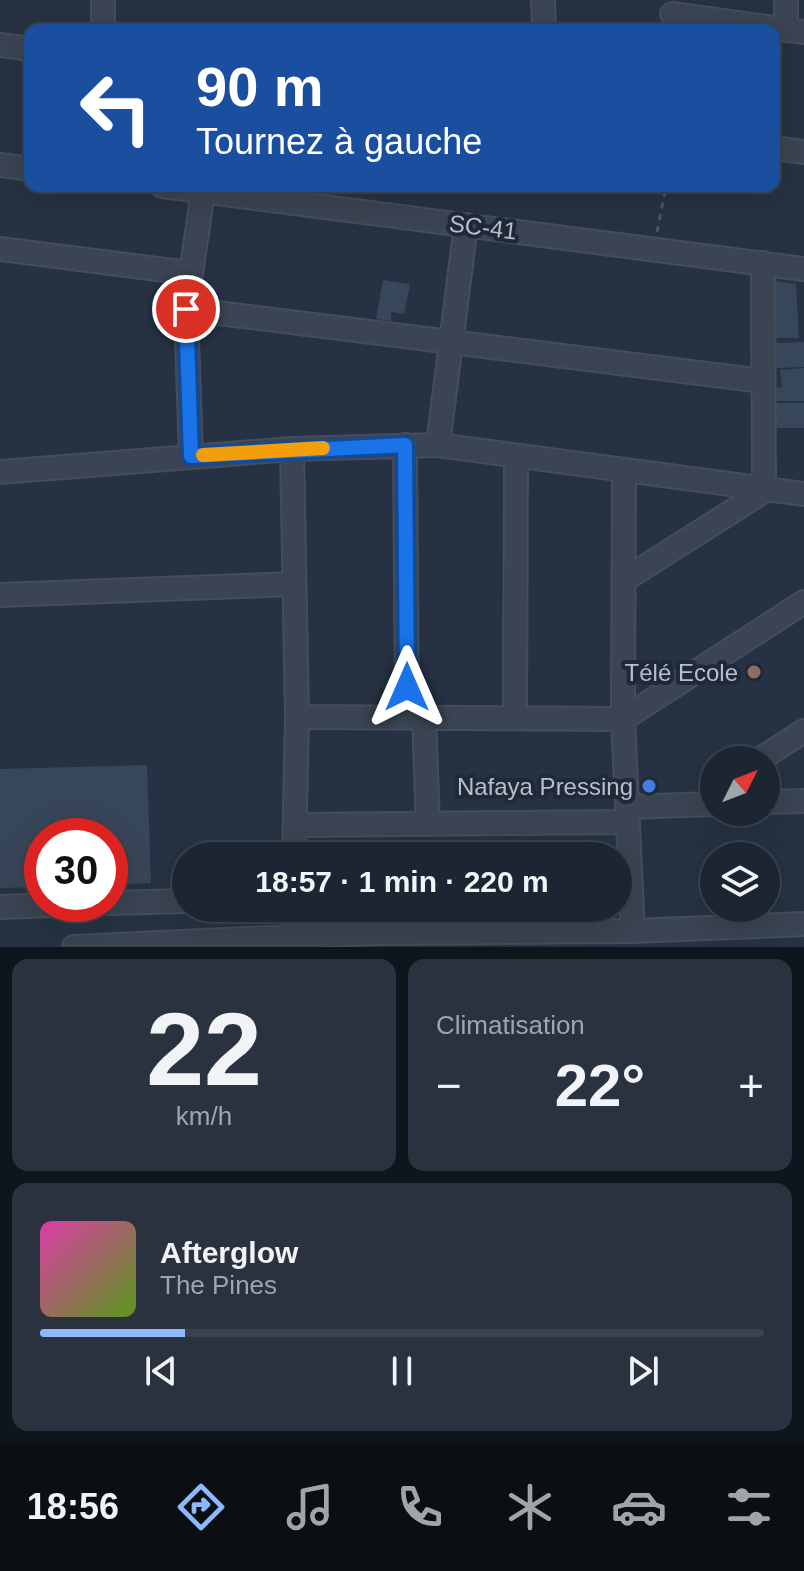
<!DOCTYPE html>
<html lang="fr">
<meta charset="utf-8">
<style>
:root{--surface:#1c2632;--page:#29323e;--text:#f1f3f6;--muted:#a0a5ac;--line:#3a434d;--accent:#8db8fb}
body{margin:0;font-family:Helvetica,sans-serif;background:var(--page);color:var(--text);height:100vh;display:flex;flex-direction:column;font-size:30px;white-space:nowrap}
*{box-sizing:border-box;margin:0}
p{font-size:26px;color:var(--muted)}
.icon{flex:none;width:44px;height:44px;fill:none;stroke:currentColor;stroke-width:2;stroke-linecap:round;stroke-linejoin:round}
.map{position:relative;height:947px;overflow:hidden}
.panel{display:flex;flex-direction:column;gap:12px;padding:12px;background:#0f151c;flex:1}
.panel>*{flex:none}
.guide{position:absolute;left:24px;top:24px;width:756px;height:168px;border-radius:16px;box-shadow:0 8px 32px #0002,0 0 0 2px var(--line);background:#1a4fa0;color:#fff;overflow:hidden}
.needle{width:52px;rotate:48deg}
.tools{position:absolute;left:700px;top:746px;display:grid;gap:16px}
.tools a{display:grid;place-items:center;width:80px;height:80px;border-radius:50%;background:var(--surface);box-shadow:0 8px 32px #0002,0 0 0 2px var(--line);font-size:40px}
.speed{position:absolute;left:24px;top:818px;display:flex;gap:16px;font-size:40px;font-weight:700;text-align:center}
.speed>*{display:grid;place-content:center;width:104px;height:104px;border-radius:50%;background:var(--surface);box-shadow:0 8px 32px #0002,0 0 0 2px var(--line);line-height:1}
.speed .limit{border:12px solid #d22;background:#fff;color:#111}
.pin{position:absolute;display:grid;place-items:center;width:68px;height:68px;color:#fff;margin:-34px;border:4px solid #fff;border-radius:50%;box-shadow:0 2px 8px #0007}
.me{position:absolute;width:88px;margin:-44px;rotate:0deg;stroke-linejoin:round;filter:drop-shadow(0 0 6px #0008)}
.turn{display:flex;align-items:center;gap:28px;height:168px;padding:0 40px;font-size:36px}
.turn .icon{width:104px;height:104px;stroke-width:2.5}
.turn b{display:block;font-size:56px;line-height:68px}
.big{font-size:60px;font-weight:700;line-height:1.1}
.panel .widget{flex:1;display:flex;flex-direction:column;justify-content:center;gap:12px;min-width:0;padding:0 28px;border-radius:16px;background:var(--page)}
.panel .dial{align-items:center;gap:0}
.dial b{font-size:104px;line-height:1}
.song{display:flex;align-items:center;gap:24px}
.cover{width:96px;height:96px;border-radius:12px;background:linear-gradient(135deg,hsl(320 70% 55%),hsl(90 70% 35%))}
.played{height:8px;border-radius:4px;background:linear-gradient(90deg,var(--accent) 20%,var(--line) 20%)}
.keys{display:flex;justify-content:space-around;direction:ltr}
.heat{display:flex;justify-content:space-between;align-items:center;font-size:44px;direction:ltr}
.panel .tiles{flex:1;display:grid;gap:12px;grid-template-columns:1fr 1fr}
.widget:last-child{grid-column:span 2}
.trip{position:absolute;left:172px;top:842px;width:460px;height:80px;border-radius:40px;background:var(--surface);box-shadow:0 8px 32px #0002,0 0 0 2px var(--line);font-weight:700;line-height:80px;text-align:center}
.menu{display:flex;height:128px;justify-content:space-around;align-items:center;background:#0b0f14;color:var(--muted)}
.menu .icon{width:56px;height:56px}
.menu .on{color:var(--accent)}
.menu b{font-size:36px;color:var(--text)}
.map>svg:first-child{display:block}
.building{fill:#384659}
.lines{fill:none;stroke-linecap:round;stroke-linejoin:round}
.minor-casing{stroke:#444d5b;stroke-width:26}
.path{stroke:#41595b;stroke-width:3;stroke-dasharray:6 6;stroke-linecap:butt}
.minor{stroke:#3a4452;stroke-width:22}
.route-casing{stroke:#114b97;stroke-width:20}
.route{stroke:#1a73e8;stroke-width:14}
.slow{stroke:#f59e0b;stroke-width:14}
.education-dot{fill:#8d6e63;stroke:#1f2937;stroke-width:3}
.shop-dot{fill:#3f7fe0;stroke:#1f2937;stroke-width:3}
.labels{text-anchor:middle;dominant-baseline:central;stroke-width:8;stroke-linejoin:round;paint-order:stroke}
.street-label{font-size:24px;fill:#b7bfcc;stroke:#1f2937}
.poi-label{font-size:24px;fill:#b7bfcc;stroke:#1f2937;text-anchor:end}
</style>
<div class="map">
<svg width="804" height="947" viewBox="0 0 804 947">
<rect width="100%" height="100%" fill="#263243"/>
<path class="building" d="M 383,280 L 410,284 L 404,314 L 391,312 L 391,321 L 376,319 Z
M 770,280 L 796,284 L 799,338 L 771,338 Z
M 804,342 L 804,367 L 774,368 L 774,343 Z
M 804,368 L 804,401 L 776,401 L 775,388 L 782,387 L 780,370 Z
M 772,403 L 804,403 L 804,428 L 771,428 Z
M 147,765 L 151,883 L 110,885 L 110,836 L 42,836 L 42,887 L 0,888 L 0,769 Z
M 325,908 L 356,908 L 356,917 L 324,916 Z"/>
<g class="lines">
<defs>
<path id="minor" d="M 103,0 L 103,30
M 543,0 L 544,30
M 786,0 L 786,30
M 672,14 L 804,32
M 0,45 L 30,49
M 774,148 L 804,152
M 0,165 L 30,169
M 162,186 L 804,269
M 0,249 L 189,273
M 186,309 L 763,381
M 405,445 L 407,717
M 438,445 L 466,225
M 292,449 L 297,717 L 294,856
M 191,456 L 186,309 L 203,191
M 0,472 L 292,449 L 438,445 L 804,494
M 624,472 L 623,719 L 633,931
M 624,580 L 764,491 L 763,263
M 0,595 L 294,584
M 297,717 L 623,719 L 804,602
M 424,718 L 428,824
M 515,718 L 516,456
M 759,760 L 804,731
M 766,802 L 804,801
M 627,807 L 714,804
M 295,825 L 628,822
M 110,903 L 186,901
M 0,907 L 83,904
M 292,938 L 293,908
M 74,947 L 377,933 L 633,931 L 804,924"/>
</defs>
<use href="#minor" class="minor-casing"/>
<path class="path" d="M 657,232 L 666,186"/>
<use href="#minor" class="minor"/>
</g>
<g class="lines">
<defs>
<path id="route" d="M 186,309 L 191,456 L 405,445 L 407,687"/>
</defs>
<use href="#route" class="route-casing"/>
<use href="#route" class="route"/>
<path class="slow" d="M 203,455 L 323,448"/>
</g>
<circle class="education-dot" cx="754" cy="672" r="8"/>
<circle class="shop-dot" cx="649" cy="786" r="8"/>
<g class="labels">
<g class="street-label">
<text transform="translate(483 227) rotate(7)">SC-41</text>
</g>
<g class="poi-label">
<text x="738" y="672">Télé Ecole</text>
<text x="633" y="786">Nafaya Pressing</text>
</g>
</g>
</svg>
<div class="tools">
<a><svg class="needle" viewBox="-14 -14 28 28"><path d="M0-13l5 13h-10z" fill="#e53935"/><path d="M0 13l5-13h-10z" fill="#a0a5ac"/></svg></a>
<a><svg class="icon" aria-label="layers" viewBox="0 0 24 24"><path d="M12 4l9 5-9 5-9-5zM3 14l9 5 9-5"/></svg></a>
</div>
<div class="speed"><div class="limit">30</div></div>
<div class="pin" style="left:186px;top:309px;background:#d93025"><svg class="icon" aria-label="arrive" viewBox="0 0 24 24"><path d="M6 21V4h12l-3 4 3 4H6"/></svg></div>
<svg class="me" style="left:407px;top:687px" viewBox="-20 -20 40 40"><path d="M0-17L14 15 0 8-14 15z" fill="#1a73e8" stroke="#fff" stroke-width="4"/></svg>
<div class="trip">18:57 · 1 min · 220 m</div>
<div class="guide">
<div class="turn"><svg class="icon" aria-label="left" viewBox="0 0 24 24"><path d="M17 20v-9H6M10 6l-5 5 5 5"/></svg><div><b>90 m</b>Tournez à gauche</div></div>
</div>
</div>
<section class="panel">
<div class="tiles">
<div class="widget dial"><b>22</b><p>km/h</p></div>
<div class="widget"><p>Climatisation</p>
<div class="heat"><a>−</a><b class="big">22°</b><a>+</a></div>
</div>
<div class="widget">
<div class="song"><i class="cover"></i><div><b>Afterglow</b><p>The Pines</p></div></div>
<div class="played"></div>
<div class="keys"><svg class="icon" aria-label="previous" viewBox="0 0 24 24"><path d="M18 5L8 12l10 7zM5 5v14"/></svg><svg class="icon" aria-label="pause" viewBox="0 0 24 24"><path d="M8 5v14M16 5v14"/></svg><svg class="icon" aria-label="next" viewBox="0 0 24 24"><path d="M6 5l10 7-10 7zM19 5v14"/></svg></div>
</div>
</div>
</section>
<nav class="menu">
<b>18:56</b>
<svg class="icon on" aria-label="directions" viewBox="0 0 24 24"><path d="M12 3l9 9-9 9-9-9zM9 14v-3h6M13 9l2 2-2 2"/></svg>
<svg class="icon" aria-label="music" viewBox="0 0 24 24"><path d="M9 18V5l10-2v13"/><circle cx="6" cy="18" r="3"/><circle cx="16" cy="16" r="3"/></svg>
<svg class="icon" aria-label="phone" viewBox="0 0 24 24"><path d="M5 4h4l2 5-3 2q2 4 5 5l2-3 5 2v4C11 20 4 13 5 4z"/></svg>
<svg class="icon" aria-label="climate" viewBox="0 0 24 24"><path d="M12 3v18M4 7l16 10M4 17L20 7"/></svg>
<svg class="icon" aria-label="car" viewBox="0 0 24 24"><path d="M5 17H2v-5l4-1 3-4h7l3 4 3 1v5h-3M9 17h6M6 11h13"/><circle cx="7" cy="17" r="2"/><circle cx="17" cy="17" r="2"/></svg>
<svg class="icon" aria-label="filters" viewBox="0 0 24 24"><path d="M4 7h16M4 17h16"/><circle cx="9" cy="7" r="2"/><circle cx="15" cy="17" r="2"/></svg>
</nav>
